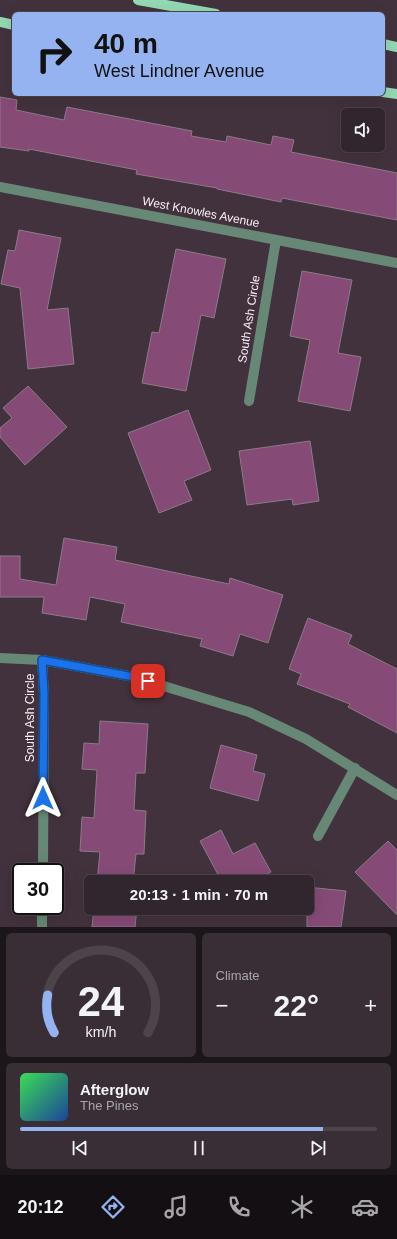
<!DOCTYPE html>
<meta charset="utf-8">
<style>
:root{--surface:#32262e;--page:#3a2e36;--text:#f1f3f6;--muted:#a8a5aa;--line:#4d434a;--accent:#95b2f1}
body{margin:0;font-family:Arial,sans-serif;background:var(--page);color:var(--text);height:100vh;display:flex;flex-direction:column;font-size:15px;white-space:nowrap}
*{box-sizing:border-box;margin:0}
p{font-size:13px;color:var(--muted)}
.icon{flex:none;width:22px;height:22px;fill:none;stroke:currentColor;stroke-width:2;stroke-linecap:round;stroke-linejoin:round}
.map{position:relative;height:927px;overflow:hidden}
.panel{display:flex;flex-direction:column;gap:6px;padding:6px;background:#1c1519;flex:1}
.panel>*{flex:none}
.top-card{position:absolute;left:12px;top:12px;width:373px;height:84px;border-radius:6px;box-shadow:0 4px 16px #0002,0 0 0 1px var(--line);background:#95b2f1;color:#111;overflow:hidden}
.buttons{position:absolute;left:341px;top:108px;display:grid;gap:8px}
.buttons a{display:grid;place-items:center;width:44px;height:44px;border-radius:6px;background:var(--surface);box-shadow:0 4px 16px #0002,0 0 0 1px var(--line);font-size:20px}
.speed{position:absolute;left:12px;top:863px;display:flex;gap:8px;font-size:20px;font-weight:700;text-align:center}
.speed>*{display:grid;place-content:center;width:52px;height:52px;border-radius:50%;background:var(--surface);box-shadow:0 4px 16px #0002,0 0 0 1px var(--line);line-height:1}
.speed .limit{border:2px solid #111;border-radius:6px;background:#fff;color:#111}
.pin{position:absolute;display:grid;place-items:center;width:34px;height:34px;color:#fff;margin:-17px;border-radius:8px;box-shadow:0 2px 6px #0006}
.me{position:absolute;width:44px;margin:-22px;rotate:0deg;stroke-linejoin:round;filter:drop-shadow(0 0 3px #0008)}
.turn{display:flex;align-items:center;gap:14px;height:84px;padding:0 16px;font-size:18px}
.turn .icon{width:52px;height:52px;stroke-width:2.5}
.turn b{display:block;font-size:28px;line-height:34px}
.big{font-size:30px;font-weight:700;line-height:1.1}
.panel .widget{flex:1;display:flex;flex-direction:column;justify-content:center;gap:6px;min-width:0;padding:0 14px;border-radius:6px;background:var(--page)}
.panel .dial{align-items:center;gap:0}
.dial svg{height:104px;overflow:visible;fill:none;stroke:var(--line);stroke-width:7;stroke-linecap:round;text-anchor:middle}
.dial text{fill:var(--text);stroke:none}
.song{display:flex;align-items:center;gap:12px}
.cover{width:48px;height:48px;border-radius:6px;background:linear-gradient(135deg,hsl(130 70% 55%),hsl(220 70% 35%))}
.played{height:4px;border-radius:2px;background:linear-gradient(90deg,var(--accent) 85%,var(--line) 85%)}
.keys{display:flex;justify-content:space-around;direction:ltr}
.heat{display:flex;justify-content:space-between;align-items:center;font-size:22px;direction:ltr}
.panel .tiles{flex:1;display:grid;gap:6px;grid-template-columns:1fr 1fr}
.widget:last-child{grid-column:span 2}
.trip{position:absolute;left:84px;top:875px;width:230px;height:40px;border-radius:6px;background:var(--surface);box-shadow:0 4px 16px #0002,0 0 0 1px var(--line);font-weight:700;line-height:40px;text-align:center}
.dock{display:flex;height:64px;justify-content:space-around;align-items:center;background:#140f12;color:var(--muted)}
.dock .icon{width:28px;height:28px}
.dock .on{color:var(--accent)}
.dock b{font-size:18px;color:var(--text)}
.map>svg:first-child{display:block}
.building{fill:#864a77;stroke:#8d7a87}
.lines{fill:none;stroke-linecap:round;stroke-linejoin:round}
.minor{stroke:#678876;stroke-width:10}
.major{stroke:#93d8b3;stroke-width:10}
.route-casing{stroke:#114b97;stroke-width:10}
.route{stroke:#1a73e8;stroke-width:7}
.labels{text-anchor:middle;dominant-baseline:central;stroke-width:4;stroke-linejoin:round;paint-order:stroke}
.street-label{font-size:12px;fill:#fbf0f7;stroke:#42323d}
</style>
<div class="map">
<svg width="397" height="927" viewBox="0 0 397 927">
<rect width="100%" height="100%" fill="#42323d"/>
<path class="building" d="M 0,97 L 17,100 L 16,110 L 64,120 L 67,107 L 192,131 L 191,136 L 226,142 L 227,136 L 271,145 L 273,136 L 294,140 L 291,152 L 397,173 L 397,220 L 282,198 L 281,202 L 217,189 L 217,188 L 136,174 L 137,170 L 29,149 L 29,151 L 0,147 Z
M 19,230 L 61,238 L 47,310 L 68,308 L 74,364 L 28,369 L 20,288 L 1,284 L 8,250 L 15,251 Z
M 176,249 L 226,259 L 214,318 L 201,315 L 186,391 L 142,383 L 152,332 L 159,333 Z
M 302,271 L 352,280 L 338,353 L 361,357 L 350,411 L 298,401 L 310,340 L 290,336 Z
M 28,386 L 67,427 L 25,465 L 0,437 L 0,428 L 12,418 L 3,408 Z
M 188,410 L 211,470 L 184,481 L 192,500 L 159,513 L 128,433 Z
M 310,441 L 319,501 L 293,505 L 292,499 L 247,505 L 239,451 Z
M 64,538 L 117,547 L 115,560 L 229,584 L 230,578 L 283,595 L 268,643 L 240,634 L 233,656 L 200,646 L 202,639 L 121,622 L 125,604 L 90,597 L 86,620 L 42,613 L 44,597 L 0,597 L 0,556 L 20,556 L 20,579 L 56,585 Z
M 308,618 L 352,635 L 348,644 L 397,669 L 397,733 L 348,707 L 350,704 L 297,684 L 301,674 L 289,669 Z
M 100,721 L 148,724 L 145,773 L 136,773 L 134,810 L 146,811 L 144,854 L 136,854 L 133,882 L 97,882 L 100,852 L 80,851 L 82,817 L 94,818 L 97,770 L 82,769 L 84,743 L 99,744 Z
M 221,745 L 257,755 L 253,771 L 265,774 L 258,801 L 210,788 Z
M 221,830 L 233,854 L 255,843 L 271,872 L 252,882 L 222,882 L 200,841 Z
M 388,841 L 397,850 L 397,915 L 355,872 Z
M 307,887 L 346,891 L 341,927 L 307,927 Z
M 94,908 L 137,908 L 135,927 L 92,927 Z"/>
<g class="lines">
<path class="minor" d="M 0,187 L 397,263
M 249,401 L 276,240
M 0,658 L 42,660 L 134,677 L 249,712 L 306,739 L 397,795
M 42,660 L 44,694 L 43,872
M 318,836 L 355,768
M 42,927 L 42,906"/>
<path class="major" d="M 138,0 L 216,14
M 0,22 L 14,25
M 383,44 L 397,47
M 383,92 L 397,94"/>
</g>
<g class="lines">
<defs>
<path id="route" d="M 43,798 L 44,694 L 42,660 L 134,677 L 148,681"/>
</defs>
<use href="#route" class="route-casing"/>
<use href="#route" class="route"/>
</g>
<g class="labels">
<g class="street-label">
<text transform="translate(201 212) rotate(11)">West Knowles Avenue</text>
<text transform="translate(249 319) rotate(-81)">South Ash Circle</text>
<text transform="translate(30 718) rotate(-90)">South Ash Circle</text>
</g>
</g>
</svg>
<div class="buttons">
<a><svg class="icon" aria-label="sound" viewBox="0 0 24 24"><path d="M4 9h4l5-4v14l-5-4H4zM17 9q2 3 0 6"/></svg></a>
</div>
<div class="speed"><div class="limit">30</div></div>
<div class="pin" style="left:148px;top:681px;background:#d93025"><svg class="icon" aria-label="arrive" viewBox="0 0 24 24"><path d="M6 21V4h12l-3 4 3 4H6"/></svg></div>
<svg class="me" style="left:43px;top:798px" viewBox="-20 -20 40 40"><path d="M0-17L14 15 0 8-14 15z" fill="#1a73e8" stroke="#fff" stroke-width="4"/></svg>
<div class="trip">20:13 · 1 min · 70 m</div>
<div class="top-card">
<div class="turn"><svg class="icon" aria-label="right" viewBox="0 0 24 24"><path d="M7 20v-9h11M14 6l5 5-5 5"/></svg><div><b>40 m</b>West Lindner Avenue</div></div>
</div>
</div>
<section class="panel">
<div class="tiles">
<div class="widget dial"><svg viewBox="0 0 100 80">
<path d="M14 69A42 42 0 1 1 86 69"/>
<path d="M14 69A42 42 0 0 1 9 40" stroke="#95b2f1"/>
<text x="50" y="56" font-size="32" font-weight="700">24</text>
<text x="50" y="72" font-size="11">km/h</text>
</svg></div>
<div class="widget"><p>Climate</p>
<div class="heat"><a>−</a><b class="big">22°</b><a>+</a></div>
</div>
<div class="widget">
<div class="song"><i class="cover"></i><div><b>Afterglow</b><p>The Pines</p></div></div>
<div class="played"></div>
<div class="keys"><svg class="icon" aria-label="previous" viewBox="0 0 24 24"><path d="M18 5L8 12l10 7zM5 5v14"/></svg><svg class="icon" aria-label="pause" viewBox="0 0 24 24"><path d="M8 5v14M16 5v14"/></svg><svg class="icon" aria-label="next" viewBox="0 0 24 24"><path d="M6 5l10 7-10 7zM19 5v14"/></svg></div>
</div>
</div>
</section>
<nav class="dock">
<b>20:12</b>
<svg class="icon on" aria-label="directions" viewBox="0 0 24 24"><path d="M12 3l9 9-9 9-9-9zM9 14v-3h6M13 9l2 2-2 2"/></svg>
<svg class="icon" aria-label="music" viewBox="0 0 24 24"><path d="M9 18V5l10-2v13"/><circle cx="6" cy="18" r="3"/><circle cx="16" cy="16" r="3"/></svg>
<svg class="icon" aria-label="phone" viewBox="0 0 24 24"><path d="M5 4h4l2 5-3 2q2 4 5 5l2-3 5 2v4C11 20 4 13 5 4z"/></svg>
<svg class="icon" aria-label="climate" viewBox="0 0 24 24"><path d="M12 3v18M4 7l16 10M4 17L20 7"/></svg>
<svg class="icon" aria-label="car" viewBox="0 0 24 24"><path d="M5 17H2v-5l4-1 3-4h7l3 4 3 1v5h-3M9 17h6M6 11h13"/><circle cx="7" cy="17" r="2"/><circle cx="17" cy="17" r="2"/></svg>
</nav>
